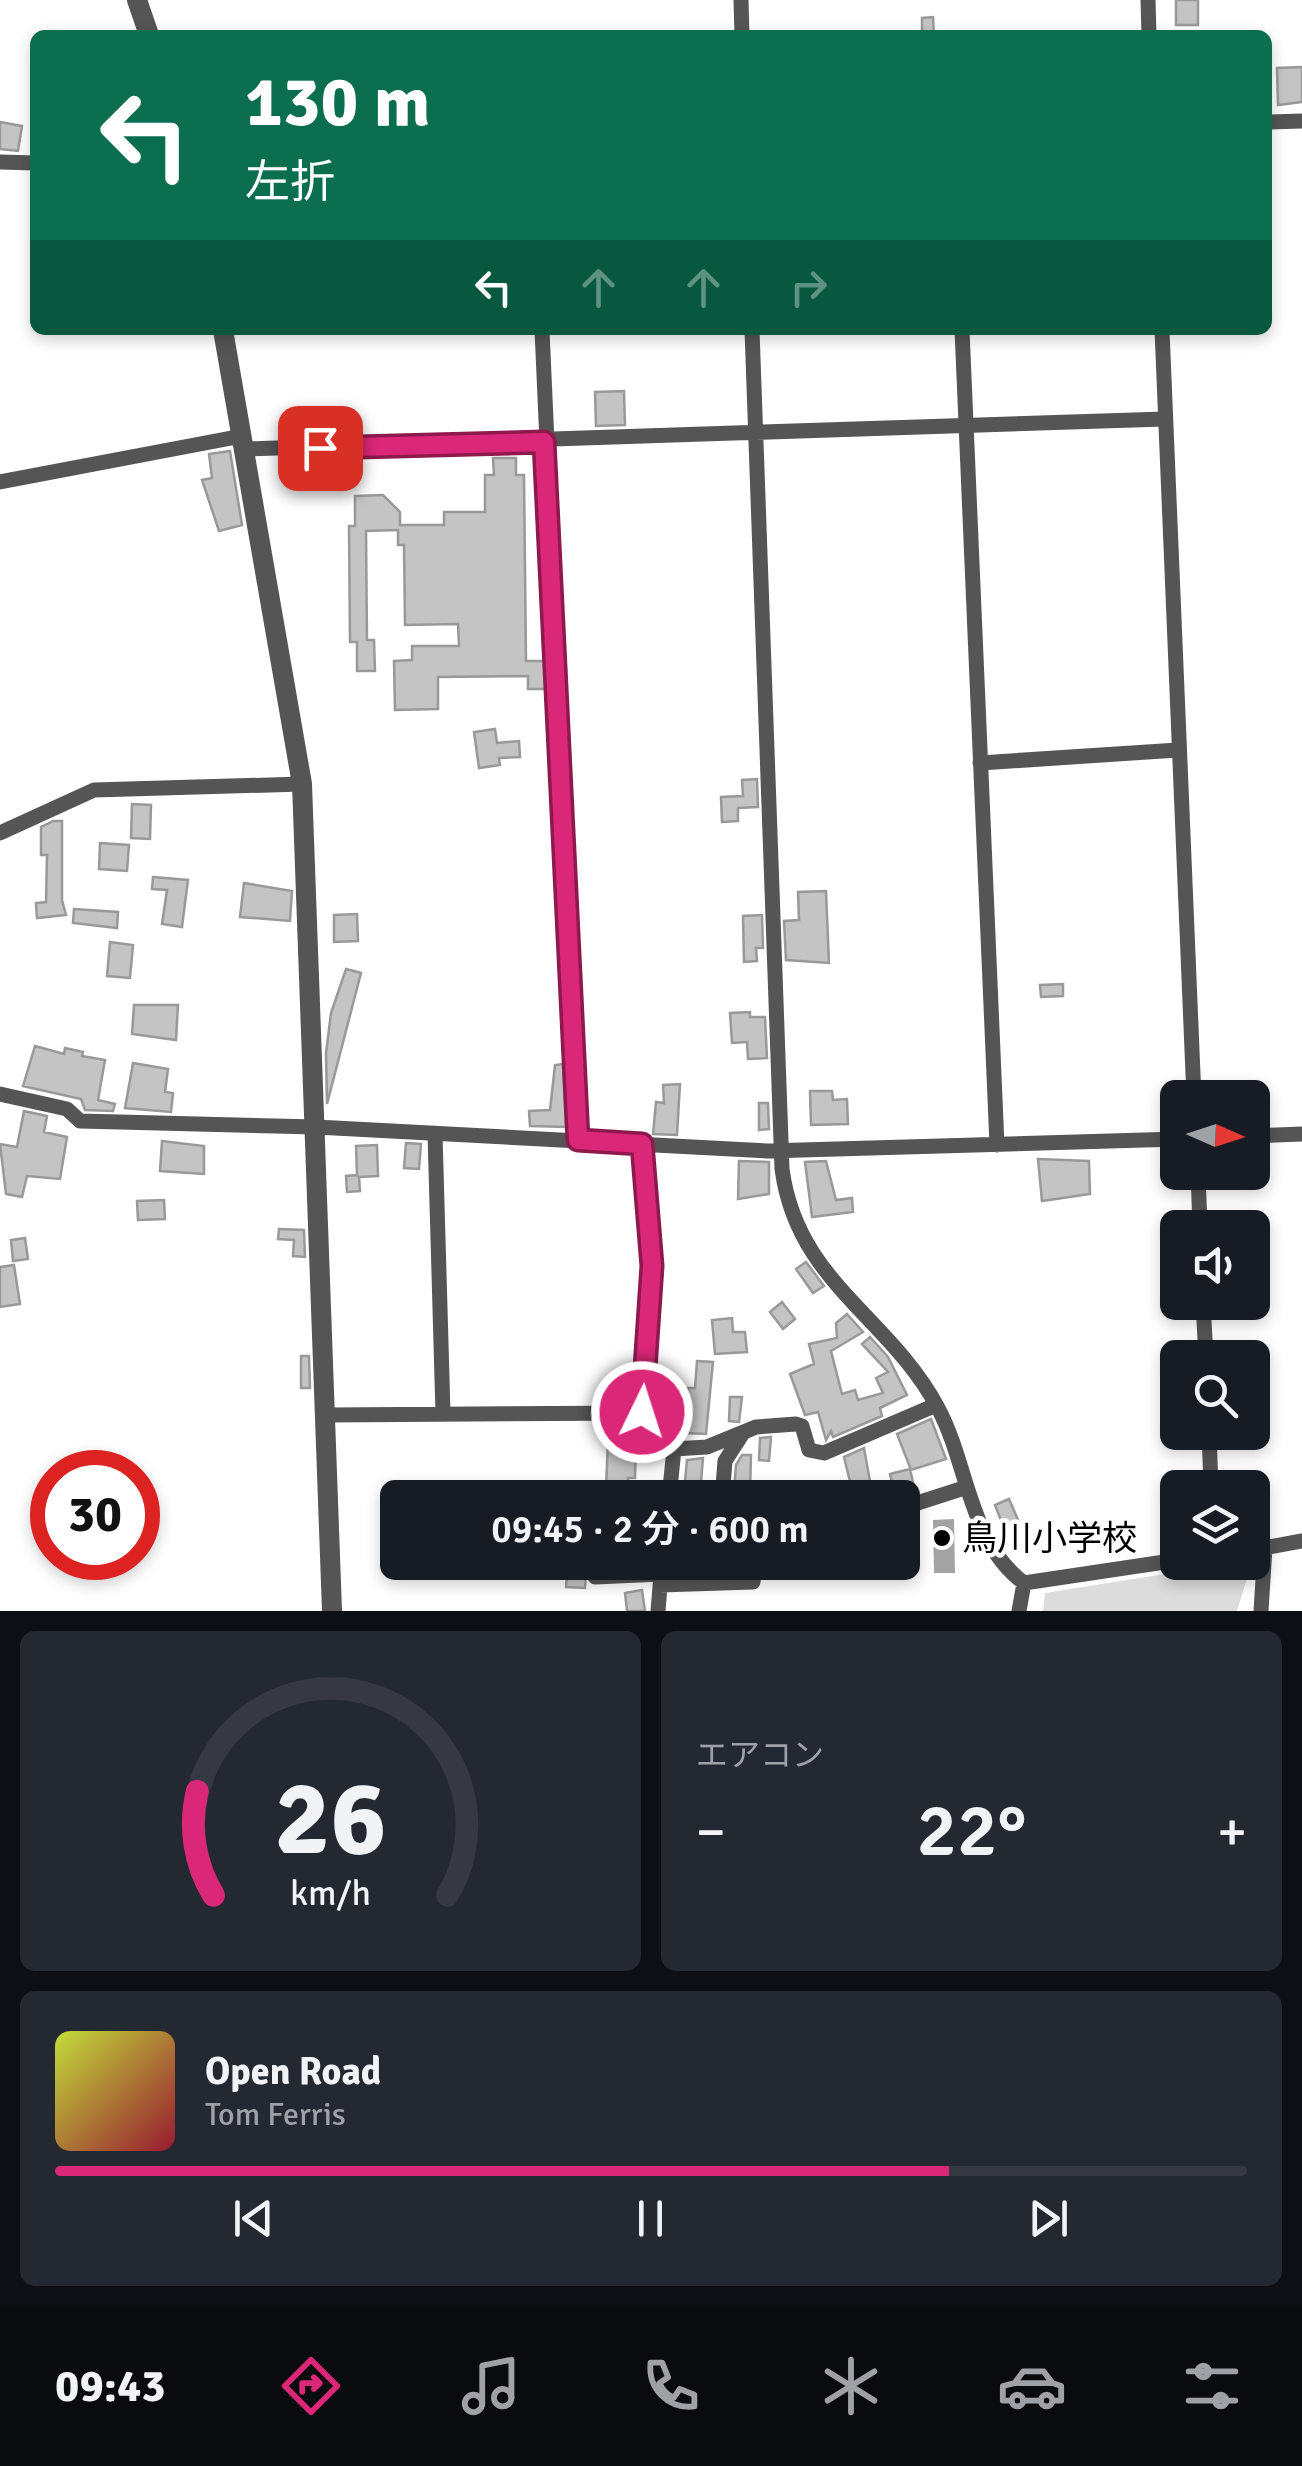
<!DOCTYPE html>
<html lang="ja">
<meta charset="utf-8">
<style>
:root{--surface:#171b24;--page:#242831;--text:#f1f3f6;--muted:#9ea1a6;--line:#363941;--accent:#db2777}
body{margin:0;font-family:Signika,"Noto Sans JP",sans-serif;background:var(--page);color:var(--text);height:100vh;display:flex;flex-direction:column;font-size:38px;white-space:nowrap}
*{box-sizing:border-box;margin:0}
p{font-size:32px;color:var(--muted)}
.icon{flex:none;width:55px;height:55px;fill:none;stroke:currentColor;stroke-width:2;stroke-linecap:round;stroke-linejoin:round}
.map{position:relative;height:1611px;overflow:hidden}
.side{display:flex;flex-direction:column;gap:20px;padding:20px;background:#0d0f14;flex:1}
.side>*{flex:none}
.banner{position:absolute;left:30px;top:30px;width:1242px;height:305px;border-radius:15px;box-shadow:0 5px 15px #0003;background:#0b6e4f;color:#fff;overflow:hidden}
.needle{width:65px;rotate:93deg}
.fabs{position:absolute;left:1160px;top:1080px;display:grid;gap:20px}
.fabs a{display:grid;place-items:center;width:110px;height:110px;border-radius:15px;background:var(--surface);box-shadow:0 5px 15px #0003;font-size:50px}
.speed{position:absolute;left:30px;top:1450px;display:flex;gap:20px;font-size:50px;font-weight:700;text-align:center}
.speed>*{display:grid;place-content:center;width:130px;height:130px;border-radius:50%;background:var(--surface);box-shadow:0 5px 15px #0003;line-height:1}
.speed .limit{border:15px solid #d22;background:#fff;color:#111}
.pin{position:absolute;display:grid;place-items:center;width:85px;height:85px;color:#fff;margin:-42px;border-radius:20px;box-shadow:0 5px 15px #0006}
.me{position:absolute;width:110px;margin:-55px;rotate:4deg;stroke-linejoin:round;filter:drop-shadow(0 0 8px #0008)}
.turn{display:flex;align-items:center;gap:35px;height:210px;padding:0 50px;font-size:45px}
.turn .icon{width:130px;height:130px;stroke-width:2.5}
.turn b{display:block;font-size:70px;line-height:85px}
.lanes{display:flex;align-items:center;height:95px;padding:0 50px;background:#0003;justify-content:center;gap:50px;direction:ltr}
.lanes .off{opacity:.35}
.big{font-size:75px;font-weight:600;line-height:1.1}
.side .tile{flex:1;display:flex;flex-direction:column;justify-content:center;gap:15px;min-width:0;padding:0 35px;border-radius:15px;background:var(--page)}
.side .dial{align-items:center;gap:0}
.dial svg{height:260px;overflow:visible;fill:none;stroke:var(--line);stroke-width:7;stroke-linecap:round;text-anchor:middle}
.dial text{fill:var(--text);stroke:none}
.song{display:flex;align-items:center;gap:30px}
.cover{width:120px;height:120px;border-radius:15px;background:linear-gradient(135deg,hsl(70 70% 55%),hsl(350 70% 35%))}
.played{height:10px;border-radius:5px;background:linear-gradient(90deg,var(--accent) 75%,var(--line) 75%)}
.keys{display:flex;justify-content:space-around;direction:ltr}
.heat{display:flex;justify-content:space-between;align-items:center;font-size:55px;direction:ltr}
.side .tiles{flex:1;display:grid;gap:20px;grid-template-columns:1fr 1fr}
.tile:last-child{grid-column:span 2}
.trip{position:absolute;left:380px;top:1480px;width:540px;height:100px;border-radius:15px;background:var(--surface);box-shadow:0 5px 15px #0003;font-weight:600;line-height:100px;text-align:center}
.tab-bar{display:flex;height:160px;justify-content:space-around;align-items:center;background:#090b0e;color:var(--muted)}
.tab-bar .icon{width:70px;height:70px}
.tab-bar .selected{color:var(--accent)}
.tab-bar b{font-size:45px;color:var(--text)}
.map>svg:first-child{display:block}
.green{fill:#dcdcdc}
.water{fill:#a3a3a3}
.building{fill:#c4c4c4;stroke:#999;stroke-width:2.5}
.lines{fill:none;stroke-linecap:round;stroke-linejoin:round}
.minor{stroke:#555;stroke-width:15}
.tertiary{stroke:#555;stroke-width:20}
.route-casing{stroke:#8e194d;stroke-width:25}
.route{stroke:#db2777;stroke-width:18}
.poi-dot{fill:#000;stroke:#fff;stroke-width:4}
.labels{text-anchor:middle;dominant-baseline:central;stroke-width:9;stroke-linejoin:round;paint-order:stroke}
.poi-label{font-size:35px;fill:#000;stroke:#fff;text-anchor:start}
</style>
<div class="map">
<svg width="1302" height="1611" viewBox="0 0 1302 1611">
<rect width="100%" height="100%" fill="#fff"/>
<path class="green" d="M 1234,1563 L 1248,1575 L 1237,1611 L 1043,1611 L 1045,1593 Z"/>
<path class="water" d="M 954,1519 L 955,1573 L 934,1573 L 933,1520 Z"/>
<path class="building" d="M 1176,0 L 1198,0 L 1198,25 L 1176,25 Z
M 933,17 L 934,35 L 922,35 L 922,18 Z
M 1302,67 L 1302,102 L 1278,105 L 1277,68 Z
M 0,122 L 22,126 L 18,151 L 0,149 Z
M 624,391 L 625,425 L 596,426 L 595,392 Z
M 230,451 L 242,525 L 219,531 L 202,480 L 212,478 L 209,454 Z
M 493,458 L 516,458 L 516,475 L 524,475 L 526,661 L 545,661 L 547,689 L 528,689 L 528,676 L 438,677 L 438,709 L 395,710 L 394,661 L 412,660 L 412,646 L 459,646 L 458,624 L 405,625 L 404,545 L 398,545 L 398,530 L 366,531 L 367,640 L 374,640 L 375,671 L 357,671 L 357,642 L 350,642 L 349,526 L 355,526 L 355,496 L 383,495 L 400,512 L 400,525 L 444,525 L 444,512 L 485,512 L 485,475 L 494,475 Z
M 495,729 L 497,743 L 519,741 L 520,757 L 499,758 L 500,765 L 479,768 L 474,732 Z
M 757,779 L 758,807 L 738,808 L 738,821 L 722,822 L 721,797 L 743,796 L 742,780 Z
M 132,804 L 151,805 L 150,839 L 131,838 Z
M 53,821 L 62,821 L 62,900 L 66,915 L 37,918 L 36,903 L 46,902 L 47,855 L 41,855 L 41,827 Z
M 100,843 L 129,845 L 127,871 L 99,869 Z
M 153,877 L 188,880 L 182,927 L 162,924 L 167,890 L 152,889 Z
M 244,883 L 292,891 L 290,921 L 240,917 Z
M 826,891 L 829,963 L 786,960 L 784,921 L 799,920 L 798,892 Z
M 74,909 L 118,912 L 117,928 L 73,923 Z
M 357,914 L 358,941 L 334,942 L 334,915 Z
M 762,915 L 763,948 L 756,948 L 757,961 L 744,962 L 743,916 Z
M 110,942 L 133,945 L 130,978 L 107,976 Z
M 346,969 L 361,973 L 327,1104 L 326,1053 L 331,1013 Z
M 1063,984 L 1063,996 L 1041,997 L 1040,985 Z
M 134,1005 L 178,1005 L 176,1040 L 132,1034 Z
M 750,1012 L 750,1017 L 765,1017 L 767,1058 L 748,1059 L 747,1042 L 732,1043 L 730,1013 Z
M 35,1046 L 64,1054 L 65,1048 L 83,1052 L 82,1056 L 105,1060 L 98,1100 L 115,1104 L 113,1111 L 85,1110 L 81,1099 L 23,1086 Z
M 133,1063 L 168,1069 L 165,1092 L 173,1093 L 171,1112 L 125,1108 Z
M 563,1064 L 566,1127 L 530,1126 L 529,1111 L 550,1110 L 555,1065 Z
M 680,1084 L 677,1135 L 653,1134 L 656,1102 L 664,1103 L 663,1085 Z
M 1227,1086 L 1246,1086 L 1246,1098 L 1227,1098 Z
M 810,1091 L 832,1091 L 833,1100 L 847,1099 L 848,1124 L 811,1125 Z
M 759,1103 L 768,1103 L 769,1129 L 759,1130 Z
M 24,1111 L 47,1116 L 44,1132 L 67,1137 L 60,1179 L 27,1176 L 22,1197 L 6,1194 L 0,1144 L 17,1147 Z
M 162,1141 L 204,1146 L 204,1174 L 160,1171 Z
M 406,1143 L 421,1144 L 419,1169 L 404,1168 Z
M 377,1145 L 378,1176 L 359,1177 L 360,1191 L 347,1192 L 346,1176 L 357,1175 L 356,1146 Z
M 1038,1159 L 1089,1161 L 1090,1194 L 1042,1201 Z
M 739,1161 L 769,1162 L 769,1194 L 738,1199 Z
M 826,1161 L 836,1200 L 852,1198 L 853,1212 L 812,1217 L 805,1162 Z
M 164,1200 L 165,1219 L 138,1220 L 137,1201 Z
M 279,1229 L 304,1230 L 305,1257 L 293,1256 L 294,1240 L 278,1239 Z
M 25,1238 L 28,1259 L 13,1261 L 11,1240 Z
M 806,1262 L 824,1286 L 813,1293 L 796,1269 Z
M 14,1265 L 20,1304 L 0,1307 L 0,1267 Z
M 782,1302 L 795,1319 L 783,1329 L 770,1312 Z
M 847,1314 L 863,1332 L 831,1351 L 842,1394 L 855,1390 L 858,1400 L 883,1393 L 876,1378 L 888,1372 L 862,1344 L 870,1337 L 888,1357 L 907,1395 L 880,1408 L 882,1416 L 833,1437 L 831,1431 L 826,1440 L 818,1412 L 805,1415 L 790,1374 L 814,1364 L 809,1344 L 837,1338 L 836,1323 Z
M 732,1318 L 733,1332 L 745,1332 L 747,1352 L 715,1354 L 712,1320 Z
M 301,1356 L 309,1356 L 310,1388 L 301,1388 Z
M 697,1361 L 713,1362 L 706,1434 L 686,1433 L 688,1388 L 695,1388 Z
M 730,1397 L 742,1397 L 739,1422 L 729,1421 Z
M 931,1419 L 946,1459 L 911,1470 L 897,1434 Z
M 653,1426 L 663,1427 L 663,1444 L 642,1444 L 643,1429 Z
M 771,1437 L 769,1461 L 759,1460 L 760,1438 Z
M 608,1439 L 636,1439 L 635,1478 L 628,1478 L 628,1490 L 606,1490 Z
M 864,1448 L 873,1498 L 854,1498 L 844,1457 Z
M 742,1455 L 751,1455 L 750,1492 L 734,1492 L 736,1465 Z
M 703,1458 L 701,1482 L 685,1481 L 687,1460 Z
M 910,1469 L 914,1487 L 894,1492 L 890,1474 Z
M 1009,1499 L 1019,1522 L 1004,1528 L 995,1505 Z
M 568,1562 L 587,1562 L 585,1588 L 566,1587 Z
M 701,1562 L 743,1562 L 743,1571 L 700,1571 Z
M 642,1590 L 645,1611 L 627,1611 L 625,1593 Z"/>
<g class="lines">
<path class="minor" d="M 741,0 L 742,35
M 1148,0 L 1149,35
M 1268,122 L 1302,121
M 0,162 L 35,163
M 542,330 L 578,1139
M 752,330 L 782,1169 C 797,1282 889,1316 938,1408 C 969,1466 968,1541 1024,1583 L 1178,1560
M 962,330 L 997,1145
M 1162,330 L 1194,1098
M 244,449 L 1165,419
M 0,482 L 242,436
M 980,763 L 1178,750
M 0,833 L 94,790 L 302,784
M 0,1094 L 67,1109 L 80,1121 L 316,1127 L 767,1151 L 1178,1139
M 435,1134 L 443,1413
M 1252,1136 L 1302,1134
M 1198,1172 L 1200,1228
M 1203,1302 L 1206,1358
M 642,1413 L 653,1266 L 642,1144
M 327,1415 L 642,1413 L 675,1417 L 674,1449
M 1209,1432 L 1211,1488
M 669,1498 L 674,1449 L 707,1447 L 756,1427 L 796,1424 L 802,1426 L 809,1450 L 824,1453 L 936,1405
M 722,1498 L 725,1461 L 743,1433
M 902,1508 L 967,1487
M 1252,1550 L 1302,1541
M 595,1577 L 661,1574
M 660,1585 L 753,1582 L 755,1562
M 658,1611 L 662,1562
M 1019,1611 L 1024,1583
M 1261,1611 L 1265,1548"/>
<path class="tertiary" d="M 137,0 L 149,35
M 223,330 L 302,784 L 332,1611"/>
</g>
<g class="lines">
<defs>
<path id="route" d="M 320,448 L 544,442 L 578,1140 L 642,1144 L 652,1266 L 642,1412"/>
</defs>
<use href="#route" class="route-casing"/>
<use href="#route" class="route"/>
</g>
<circle class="poi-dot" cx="942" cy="1538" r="10"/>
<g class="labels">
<g class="poi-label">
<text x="962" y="1538">鳥川小学校</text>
</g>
</g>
</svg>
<div class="fabs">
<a><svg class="needle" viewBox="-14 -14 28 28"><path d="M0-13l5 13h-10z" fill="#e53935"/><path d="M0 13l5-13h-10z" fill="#9ea1a6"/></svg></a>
<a><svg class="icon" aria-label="sound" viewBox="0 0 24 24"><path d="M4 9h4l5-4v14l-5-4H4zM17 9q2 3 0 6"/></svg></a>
<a><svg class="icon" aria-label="search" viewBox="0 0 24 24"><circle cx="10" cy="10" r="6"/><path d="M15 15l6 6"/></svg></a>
<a><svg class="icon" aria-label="layers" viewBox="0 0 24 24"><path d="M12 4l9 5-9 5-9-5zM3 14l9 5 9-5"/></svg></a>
</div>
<div class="speed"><div class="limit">30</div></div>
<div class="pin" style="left:320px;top:448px;background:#d93025"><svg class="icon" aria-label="arrive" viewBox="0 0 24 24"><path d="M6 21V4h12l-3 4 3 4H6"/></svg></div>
<svg class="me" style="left:642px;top:1412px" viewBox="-20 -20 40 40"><circle r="17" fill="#db2777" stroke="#fff" stroke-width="3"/><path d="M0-11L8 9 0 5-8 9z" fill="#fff"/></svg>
<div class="trip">09:45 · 2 分 · 600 m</div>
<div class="banner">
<div class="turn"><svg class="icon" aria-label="left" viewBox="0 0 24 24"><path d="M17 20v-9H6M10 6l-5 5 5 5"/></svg><div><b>130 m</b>左折</div></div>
<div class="lanes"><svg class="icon" aria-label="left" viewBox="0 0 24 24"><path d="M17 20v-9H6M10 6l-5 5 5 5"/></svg><svg class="icon off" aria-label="ahead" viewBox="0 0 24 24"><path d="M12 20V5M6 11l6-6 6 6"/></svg><svg class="icon off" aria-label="ahead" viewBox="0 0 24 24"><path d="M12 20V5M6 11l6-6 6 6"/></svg><svg class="icon off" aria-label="right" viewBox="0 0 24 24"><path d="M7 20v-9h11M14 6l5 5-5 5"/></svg></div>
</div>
</div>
<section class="side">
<div class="tiles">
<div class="tile dial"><svg viewBox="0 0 100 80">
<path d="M14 69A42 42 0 1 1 86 69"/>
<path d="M14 69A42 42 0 0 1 9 37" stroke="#db2777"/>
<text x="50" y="56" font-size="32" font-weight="700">26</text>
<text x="50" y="72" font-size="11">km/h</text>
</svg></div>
<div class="tile"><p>エアコン</p>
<div class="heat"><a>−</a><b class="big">22°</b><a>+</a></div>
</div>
<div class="tile">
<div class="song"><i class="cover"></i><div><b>Open Road</b><p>Tom Ferris</p></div></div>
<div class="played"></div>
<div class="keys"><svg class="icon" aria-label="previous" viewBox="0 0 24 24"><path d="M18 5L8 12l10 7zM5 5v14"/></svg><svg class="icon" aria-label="pause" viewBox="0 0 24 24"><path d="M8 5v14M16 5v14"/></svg><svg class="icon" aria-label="next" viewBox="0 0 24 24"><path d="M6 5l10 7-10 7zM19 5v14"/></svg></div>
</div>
</div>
</section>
<nav class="tab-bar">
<b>09:43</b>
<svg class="icon selected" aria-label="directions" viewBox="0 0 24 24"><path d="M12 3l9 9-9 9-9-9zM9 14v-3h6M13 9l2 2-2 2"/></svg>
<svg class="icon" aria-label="music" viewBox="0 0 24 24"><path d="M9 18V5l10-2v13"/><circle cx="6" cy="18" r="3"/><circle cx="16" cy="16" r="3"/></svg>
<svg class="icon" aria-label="phone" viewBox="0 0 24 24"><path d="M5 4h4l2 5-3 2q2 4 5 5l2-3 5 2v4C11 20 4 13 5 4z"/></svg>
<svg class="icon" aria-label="climate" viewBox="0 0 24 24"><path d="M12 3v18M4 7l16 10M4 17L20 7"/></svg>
<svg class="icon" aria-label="car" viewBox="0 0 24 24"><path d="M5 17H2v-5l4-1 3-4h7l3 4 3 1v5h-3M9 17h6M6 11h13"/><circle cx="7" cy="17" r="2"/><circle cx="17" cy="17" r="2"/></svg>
<svg class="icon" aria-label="filters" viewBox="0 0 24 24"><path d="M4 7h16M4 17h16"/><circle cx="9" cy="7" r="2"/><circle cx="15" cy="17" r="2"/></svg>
</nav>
